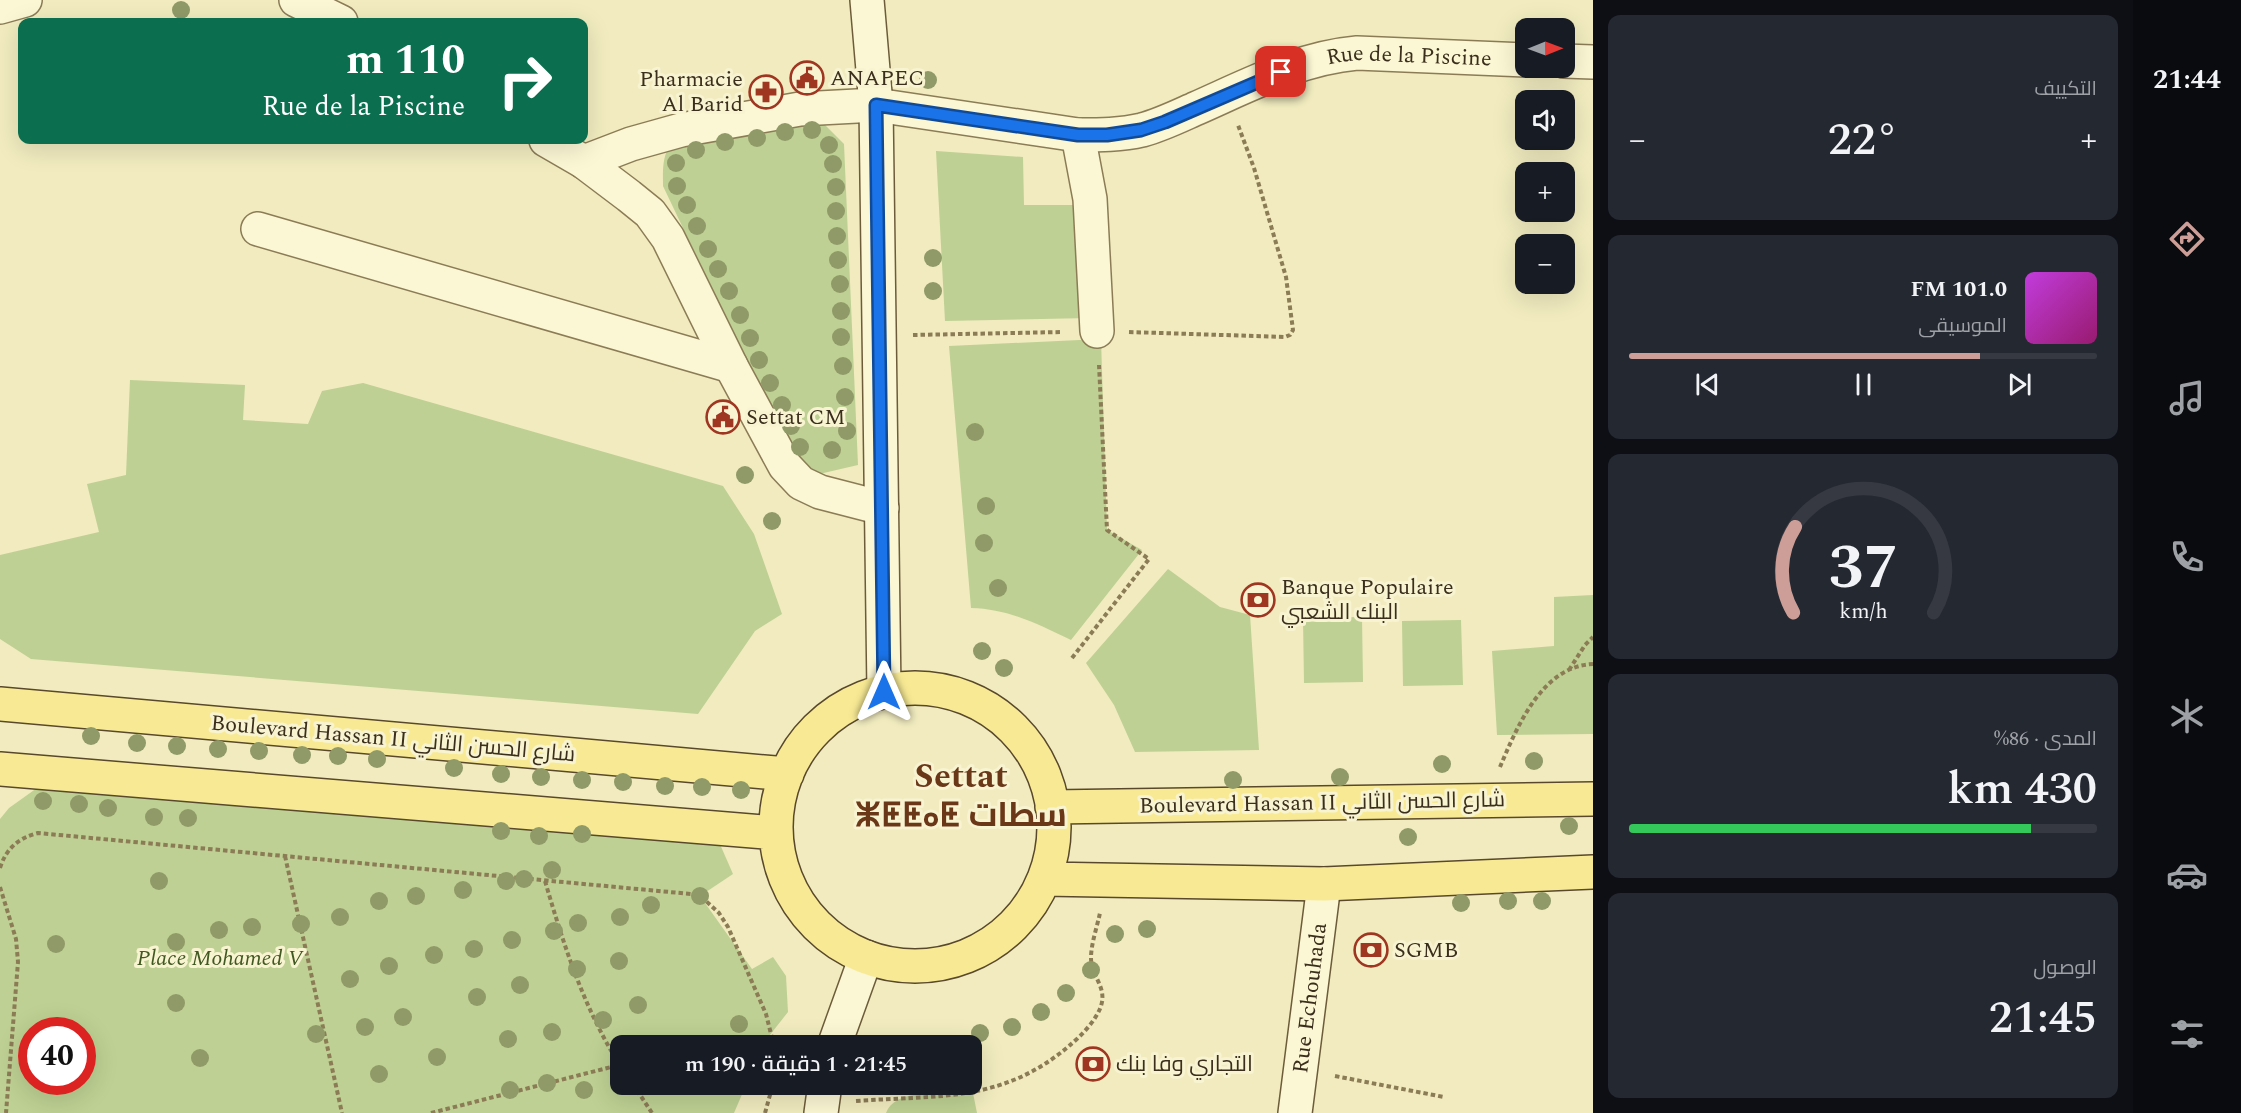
<!DOCTYPE html>
<html lang="ar">
<meta charset="utf-8">
<style>
:root{--surface:#171b24;--page:#242831;--text:#f1f3f6;--muted:#9ea1a6;--line:#363941;--accent:#cc9e97}
body{margin:0;font-family:Spectral,Cairo,"Noto Sans Tifinagh",serif;background:var(--page);color:var(--text);direction:rtl;height:100vh;display:flex;flex-direction:column;font-size:22px;white-space:nowrap}
*{box-sizing:border-box;margin:0}
p{font-size:20px;color:var(--muted)}
.icon{flex:none;width:33px;height:33px;fill:none;stroke:currentColor;stroke-width:2;stroke-linecap:round;stroke-linejoin:round}
.map{position:relative;flex:1;overflow:hidden;direction:ltr}
.sheet{display:flex;flex-direction:column;gap:15px;padding:15px;background:#0d0f14;width:540px}
.sheet>*{flex:none}
.banner{position:absolute;left:18px;top:18px;width:570px;height:126px;border-radius:12px;box-shadow:0 6px 24px #0002;direction:rtl;background:#0b6e4f;color:#fff;overflow:hidden}
.needle{width:39px;rotate:89deg}
.buttons{position:absolute;left:1515px;top:18px;display:grid;gap:12px}
.buttons a{display:grid;place-items:center;width:60px;height:60px;border-radius:12px;background:var(--surface);box-shadow:0 6px 24px #0002;font-size:30px}
.speed{position:absolute;left:18px;top:1017px;display:flex;gap:12px;font-size:30px;font-weight:700;text-align:center}
.speed>*{display:grid;place-content:center;width:78px;height:78px;border-radius:50%;background:var(--surface);box-shadow:0 6px 24px #0002;line-height:1}
.speed .limit{border:9px solid #d22;background:#fff;color:#111}
.pin{position:absolute;display:grid;place-items:center;width:51px;height:51px;color:#fff;margin:-26px;border-radius:12px;box-shadow:0 3px 9px #0006}
.me{position:absolute;width:66px;margin:-33px;rotate:0deg;stroke-linejoin:round;filter:drop-shadow(0 0 4px #0008)}
.turn{display:flex;align-items:center;gap:21px;height:126px;padding:0 24px;font-size:27px}
.turn .icon{width:78px;height:78px;stroke-width:2.5}
.turn b{display:block;font-size:42px;line-height:51px}
.big{font-size:45px;font-weight:600;line-height:1.1}
.sheet .card{flex:1;display:flex;flex-direction:column;justify-content:center;gap:9px;min-width:0;padding:0 21px;border-radius:12px;background:var(--page)}
.sheet .dial{align-items:center;gap:0}
.dial svg{height:156px;overflow:visible;fill:none;stroke:var(--line);stroke-width:7;stroke-linecap:round;text-anchor:middle}
.dial text{fill:var(--text);stroke:none}
.song{display:flex;align-items:center;gap:18px}
.cover{width:72px;height:72px;border-radius:9px;background:linear-gradient(135deg,hsl(290 70% 55%),hsl(320 70% 35%))}
.played{height:6px;border-radius:3px;background:linear-gradient(90deg,var(--accent) 75%,var(--line) 75%)}
.keys{display:flex;justify-content:space-around;direction:ltr}
.heat{display:flex;justify-content:space-between;align-items:center;font-size:33px;direction:ltr}
.charge{height:9px;border-radius:4px;background:linear-gradient(90deg,#34c759 86%,var(--line) 0)}
.trip{position:absolute;left:610px;top:1035px;width:372px;height:60px;border-radius:12px;background:var(--surface);box-shadow:0 6px 24px #0002;font-weight:600;line-height:60px;text-align:center;direction:rtl}
main{display:flex;flex:1;min-height:0}
.menu{display:flex;flex-direction:column;width:108px;justify-content:space-around;align-items:center;background:#090b0e;color:var(--muted)}
.menu .icon{width:42px;height:42px}
.menu .active{color:var(--accent)}
.menu b{font-size:27px;color:var(--text)}
.map>svg:first-child{display:block}
.green{fill:#bed093;fill-rule:evenodd}
.lines{fill:none;stroke-linecap:round;stroke-linejoin:round}
.street-casing{stroke:#8b7c56;stroke-width:36}
.secondary-casing{stroke:#6d5c3a;stroke-width:36}
.primary-casing{stroke:#59482b;stroke-width:36}
.path{stroke:#8b7c56;stroke-width:4;stroke-dasharray:4.5 3;stroke-linecap:butt}
.street{stroke:#fbf6d3;stroke-width:33}
.secondary{stroke:#fbf6d3;stroke-width:33}
.primary{stroke:#f8ea94;stroke-width:33}
.tree{fill:#909a68}
.route-casing{stroke:#114b97;stroke-width:15}
.route{stroke:#1a73e8;stroke-width:10}
.labels{text-anchor:middle;dominant-baseline:central;stroke-width:6;stroke-linejoin:round;paint-order:stroke}
.street-label{font-size:22px;fill:#3a2f1c;stroke:#f8f3d0}
.poi-label{font-size:22px;fill:#3a2f1c;stroke:#f8f3d0;text-anchor:start}
.park-label{font-size:22px;font-style:italic;fill:#405821;stroke:#f8f3d0}
.town-label{font-size:34px;font-weight:bold;fill:#6a3718;stroke:#f8f3d0}
</style>
<main>
<nav class="menu">
<b>21:44</b>
<svg class="icon active" aria-label="directions" viewBox="0 0 24 24"><path d="M12 3l9 9-9 9-9-9zM9 14v-3h6M13 9l2 2-2 2"/></svg>
<svg class="icon" aria-label="music" viewBox="0 0 24 24"><path d="M9 18V5l10-2v13"/><circle cx="6" cy="18" r="3"/><circle cx="16" cy="16" r="3"/></svg>
<svg class="icon" aria-label="phone" viewBox="0 0 24 24"><path d="M5 4h4l2 5-3 2q2 4 5 5l2-3 5 2v4C11 20 4 13 5 4z"/></svg>
<svg class="icon" aria-label="climate" viewBox="0 0 24 24"><path d="M12 3v18M4 7l16 10M4 17L20 7"/></svg>
<svg class="icon" aria-label="car" viewBox="0 0 24 24"><path d="M5 17H2v-5l4-1 3-4h7l3 4 3 1v5h-3M9 17h6M6 11h13"/><circle cx="7" cy="17" r="2"/><circle cx="17" cy="17" r="2"/></svg>
<svg class="icon" aria-label="filters" viewBox="0 0 24 24"><path d="M4 7h16M4 17h16"/><circle cx="9" cy="7" r="2"/><circle cx="15" cy="17" r="2"/></svg>
</nav>
<section class="sheet">
<div class="card"><p>التكييف</p>
<div class="heat"><a>−</a><b class="big">22°</b><a>+</a></div>
</div>
<div class="card">
<div class="song"><i class="cover"></i><div><b>101.0 FM</b><p>الموسيقى</p></div></div>
<div class="played"></div>
<div class="keys"><svg class="icon" aria-label="previous" viewBox="0 0 24 24"><path d="M18 5L8 12l10 7zM5 5v14"/></svg><svg class="icon" aria-label="pause" viewBox="0 0 24 24"><path d="M8 5v14M16 5v14"/></svg><svg class="icon" aria-label="next" viewBox="0 0 24 24"><path d="M6 5l10 7-10 7zM19 5v14"/></svg></div>
</div>
<div class="card dial"><svg viewBox="0 0 100 80">
<path d="M14 69A42 42 0 1 1 86 69"/>
<path d="M14 69A42 42 0 0 1 15 25" stroke="#cc9e97"/>
<text x="50" y="56" font-size="32" font-weight="700">37</text>
<text x="50" y="72" font-size="11">km/h</text>
</svg></div>
<div class="card"><p>المدى · 86%</p><b class="big">430 km</b><div class="charge"></div></div>
<div class="card"><p>الوصول</p><b class="big">21:45</b></div>
</section>
<div class="map">
<svg width="1593" height="1113" viewBox="0 0 1593 1113">
<rect width="100%" height="100%" fill="#f1ebbf"/>
<path class="green" d="M 817,117 L 844,144 L 858,465 L 802,478 L 663,186 C 663,173 662,161 668,148 Z
M 936,151 L 1023,157 L 1024,205 L 1089,205 L 1090,318 L 945,321 Z
M 1101,339 L 1107,530 L 1142,550 L 1071,640 C 1037,624 1009,609 971,608 L 949,346 Z
M 130,380 L 245,385 L 243,420 L 308,424 L 322,391 L 363,383 L 723,486 L 754,534 L 782,614 L 755,631 L 698,714 L 31,659 L 0,639 L 0,555 L 99,532 L 87,484 L 126,475 Z
M 1168,569 L 1220,607 L 1250,615 L 1259,750 L 1135,752 L 1114,705 L 1086,663 Z
M 1593,595 L 1593,734 L 1497,735 L 1492,651 L 1554,646 L 1554,597 Z
M 1362,617 L 1363,682 L 1304,683 L 1303,618 Z
M 1461,620 L 1463,685 L 1403,686 L 1402,621 Z
M 37,788 L 719,842 L 733,874 L 700,896 L 752,969 L 773,957 L 786,976 L 788,1012 L 762,1045 L 621,1046 L 621,1084 L 746,1085 L 734,1113 L 0,1113 L 0,819 L 9,808 ZM 32,1030 L 82,1030 L 82,1082 L 32,1082 Z
M 952,1091 L 973,1093 L 977,1113 L 886,1113 C 895,1090 932,1094 952,1091 Z"/>
<g class="lines">
<defs>
<g id="street">
<path d="M 296,0 L 341,22"/>
<path d="M 0,7 L 25,0"/>
<path d="M 1564,61 L 1593,62"/>
<path d="M 1078,135 L 1090,199 L 1097,331"/>
<path d="M 546,140 L 584,162 L 629,196 L 650,213 L 668,238 L 731,366 L 785,466 L 801,483 L 820,492 L 882,508"/>
<path id="s1" d="M 584,162 L 631,144 L 681,130 L 800,109 L 876,105 L 1078,135 C 1099,135 1121,135 1142,130 C 1161,125 1179,116 1197,108 C 1249,85 1300,58 1357,53 L 1526,60"/>
<path d="M 258,229 L 731,366"/>
</g>
<g id="secondary">
<path d="M 867,0 L 876,105 L 884,692"/>
<path d="M 834,1046 L 866,957"/>
<path d="M 821,1113 L 825,1084"/>
<path id="s2" d="M 1295,1113 L 1324,884"/>
</g>
<path id="primary" d="M776 827a139 139 0 1 1 278 0a139 139 0 1 1-278 0Z
M 0,704 L 787,774
M 0,769 L 776,833
M 1052,807 L 1593,799
M 1044,879 L 1324,884 L 1593,872"/>
</defs>
<use href="#street" class="street-casing"/>
<use href="#secondary" class="secondary-casing"/>
<use href="#primary" class="primary-casing"/>
<path class="path" d="M 1129,332 L 1285,337 L 1290,335 L 1293,330 L 1286,277 L 1254,168 L 1238,125
M 913,335 L 1062,332
M 1072,658 L 1149,559 L 1107,530 L 1099,365
M 1569,670 L 1585,645 L 1593,637
M 1500,767 C 1517,727 1542,666 1593,664
M 285,856 L 342,1113
M 0,868 C 6,849 18,838 38,833 L 691,894 L 706,901 L 719,913 L 728,927 L 766,1014 L 774,1046
M 545,881 C 564,946 584,1009 621,1067
M 0,887 L 16,939 L 18,962 L 6,1113
M 1335,1076 L 1444,1097
M 633,1084 L 652,1113
M 856,1101 C 938,1095 1002,1103 1069,1046 C 1081,1036 1099,1018 1102,1002 C 1105,985 1091,975 1091,958 C 1091,944 1097,927 1100,913
M 431,1113 L 619,1065
M 765,1113 L 773,1084"/>
<use href="#street" class="street"/>
<use href="#secondary" class="secondary"/>
<use href="#primary" class="primary"/>
</g>
<g class="tree">
<circle cx="181" cy="10" r="9"/>
<circle cx="928" cy="80" r="9"/>
<circle cx="812" cy="130" r="9"/>
<circle cx="785" cy="132" r="9"/>
<circle cx="757" cy="138" r="9"/>
<circle cx="725" cy="142" r="9"/>
<circle cx="829" cy="145" r="9"/>
<circle cx="696" cy="150" r="9"/>
<circle cx="676" cy="163" r="9"/>
<circle cx="833" cy="164" r="9"/>
<circle cx="677" cy="186" r="9"/>
<circle cx="836" cy="187" r="9"/>
<circle cx="687" cy="205" r="9"/>
<circle cx="836" cy="211" r="9"/>
<circle cx="697" cy="226" r="9"/>
<circle cx="837" cy="236" r="9"/>
<circle cx="708" cy="249" r="9"/>
<circle cx="933" cy="258" r="9"/>
<circle cx="838" cy="260" r="9"/>
<circle cx="718" cy="269" r="9"/>
<circle cx="840" cy="284" r="9"/>
<circle cx="729" cy="291" r="9"/>
<circle cx="933" cy="291" r="9"/>
<circle cx="841" cy="311" r="9"/>
<circle cx="740" cy="315" r="9"/>
<circle cx="841" cy="337" r="9"/>
<circle cx="750" cy="338" r="9"/>
<circle cx="759" cy="360" r="9"/>
<circle cx="843" cy="366" r="9"/>
<circle cx="770" cy="383" r="9"/>
<circle cx="845" cy="397" r="9"/>
<circle cx="782" cy="405" r="9"/>
<circle cx="791" cy="426" r="9"/>
<circle cx="847" cy="431" r="9"/>
<circle cx="975" cy="432" r="9"/>
<circle cx="800" cy="447" r="9"/>
<circle cx="832" cy="450" r="9"/>
<circle cx="745" cy="475" r="9"/>
<circle cx="986" cy="506" r="9"/>
<circle cx="772" cy="521" r="9"/>
<circle cx="984" cy="543" r="9"/>
<circle cx="998" cy="588" r="9"/>
<circle cx="982" cy="651" r="9"/>
<circle cx="1004" cy="668" r="9"/>
<circle cx="91" cy="736" r="9"/>
<circle cx="137" cy="743" r="9"/>
<circle cx="177" cy="746" r="9"/>
<circle cx="218" cy="749" r="9"/>
<circle cx="259" cy="751" r="9"/>
<circle cx="302" cy="755" r="9"/>
<circle cx="338" cy="756" r="9"/>
<circle cx="377" cy="759" r="9"/>
<circle cx="1534" cy="761" r="9"/>
<circle cx="1442" cy="764" r="9"/>
<circle cx="454" cy="768" r="9"/>
<circle cx="501" cy="774" r="9"/>
<circle cx="541" cy="777" r="9"/>
<circle cx="1340" cy="777" r="9"/>
<circle cx="582" cy="780" r="9"/>
<circle cx="1233" cy="780" r="9"/>
<circle cx="623" cy="782" r="9"/>
<circle cx="665" cy="786" r="9"/>
<circle cx="702" cy="787" r="9"/>
<circle cx="741" cy="790" r="9"/>
<circle cx="43" cy="801" r="9"/>
<circle cx="79" cy="804" r="9"/>
<circle cx="108" cy="808" r="9"/>
<circle cx="154" cy="817" r="9"/>
<circle cx="188" cy="818" r="9"/>
<circle cx="1569" cy="826" r="9"/>
<circle cx="501" cy="831" r="9"/>
<circle cx="582" cy="834" r="9"/>
<circle cx="539" cy="836" r="9"/>
<circle cx="1408" cy="837" r="9"/>
<circle cx="552" cy="870" r="9"/>
<circle cx="524" cy="879" r="9"/>
<circle cx="159" cy="881" r="9"/>
<circle cx="506" cy="881" r="9"/>
<circle cx="463" cy="890" r="9"/>
<circle cx="416" cy="896" r="9"/>
<circle cx="700" cy="896" r="9"/>
<circle cx="379" cy="901" r="9"/>
<circle cx="1508" cy="901" r="9"/>
<circle cx="1542" cy="901" r="9"/>
<circle cx="1461" cy="903" r="9"/>
<circle cx="651" cy="905" r="9"/>
<circle cx="340" cy="917" r="9"/>
<circle cx="620" cy="917" r="9"/>
<circle cx="578" cy="923" r="9"/>
<circle cx="301" cy="924" r="9"/>
<circle cx="252" cy="927" r="9"/>
<circle cx="1147" cy="929" r="9"/>
<circle cx="219" cy="930" r="9"/>
<circle cx="554" cy="931" r="9"/>
<circle cx="1115" cy="934" r="9"/>
<circle cx="512" cy="940" r="9"/>
<circle cx="176" cy="942" r="9"/>
<circle cx="56" cy="944" r="9"/>
<circle cx="474" cy="949" r="9"/>
<circle cx="434" cy="955" r="9"/>
<circle cx="619" cy="961" r="9"/>
<circle cx="389" cy="966" r="9"/>
<circle cx="577" cy="969" r="9"/>
<circle cx="1091" cy="970" r="9"/>
<circle cx="350" cy="979" r="9"/>
<circle cx="520" cy="985" r="9"/>
<circle cx="1066" cy="993" r="9"/>
<circle cx="477" cy="997" r="9"/>
<circle cx="176" cy="1003" r="9"/>
<circle cx="638" cy="1005" r="9"/>
<circle cx="1041" cy="1012" r="9"/>
<circle cx="403" cy="1017" r="9"/>
<circle cx="603" cy="1020" r="9"/>
<circle cx="739" cy="1024" r="9"/>
<circle cx="365" cy="1027" r="9"/>
<circle cx="1012" cy="1027" r="9"/>
<circle cx="552" cy="1032" r="9"/>
<circle cx="980" cy="1033" r="9"/>
<circle cx="316" cy="1034" r="9"/>
<circle cx="508" cy="1039" r="9"/>
<circle cx="437" cy="1057" r="9"/>
<circle cx="200" cy="1058" r="9"/>
<circle cx="379" cy="1074" r="9"/>
<circle cx="547" cy="1083" r="9"/>
<circle cx="510" cy="1090" r="9"/>
<circle cx="584" cy="1090" r="9"/>
</g>
<g class="lines">
<defs>
<path id="route" d="M 884,692 L 876,105 L 1078,135 L 1107,135 L 1141,130 L 1165,122 L 1281,72"/>
</defs>
<use href="#route" class="route-casing"/>
<use href="#route" class="route"/>
</g>
<defs>
<symbol id="civic-ring" viewBox="-11 -11 22 22"><circle r="9.5" fill="#f8f3d0" stroke="#9f3622" stroke-width="1.5"/><path d="M-.6-6.5H3V-4.5H.6V-3L4-1V1h2V6H-6V1h2V-1L-.6-3ZM-1.2 2.5V6h2.4V2.5Z" fill="#9f3622"/></symbol>
<symbol id="pharmacy-ring" viewBox="-11 -11 22 22"><circle r="9.5" fill="#f8f3d0" stroke="#9f3622" stroke-width="1.5"/><path d="M-2-6h4v4h4v4h-4v4h-4v-4h-4v-4h4Z" fill="#9f3622"/></symbol>
<symbol id="bank-ring" viewBox="-11 -11 22 22"><circle r="9.5" fill="#f8f3d0" stroke="#9f3622" stroke-width="1.5"/><path d="M-6-4H6V4H-6ZM0-2.3a2.3 2.3 0 1 0 0 4.6a2.3 2.3 0 1 0 0-4.6Z" fill="#9f3622"/></symbol>
</defs>
<g fill-rule="evenodd">
<use href="#civic-ring" x="788" y="59" width="38" height="38"/>
<use href="#pharmacy-ring" x="747" y="73" width="38" height="38"/>
<use href="#civic-ring" x="704" y="398" width="38" height="38"/>
<use href="#bank-ring" x="1239" y="581" width="38" height="38"/>
<use href="#bank-ring" x="1352" y="931" width="38" height="38"/>
<use href="#bank-ring" x="1074" y="1045" width="38" height="38"/>
</g>
<g class="labels">
<g class="street-label">
<text stroke="none"><textPath href="#s1" startOffset="849">Rue de la Piscine</textPath></text>
<text transform="translate(393 739) rotate(5)">Boulevard Hassan II شارع الحسن الثاني</text>
<text transform="translate(1322 803) rotate(-1)">Boulevard Hassan II شارع الحسن الثاني</text>
<text stroke="none"><textPath href="#s2" startOffset="116">Rue Echouhada</textPath></text>
</g>
<g class="poi-label">
<text x="830" y="78">ANAPEC</text>
<text x="743" y="79" text-anchor="end">Pharmacie<tspan x="743" dy="25">Al Barid</tspan></text>
<text x="746" y="417">Settat CM</text>
<text x="1281" y="587">Banque Populaire<tspan x="1281" dy="25">البنك الشعبي</tspan></text>
<text x="1394" y="950">SGMB</text>
<text x="1116" y="1064">التجاري وفا بنك</text>
</g>
<g class="park-label">
<text x="220" y="958">Place Mohamed V</text>
</g>
<g class="town-label">
<text x="961" y="777">Settat<tspan x="961" dy="39">ⵥⵟⵟⴰⵟ سطات</tspan></text>
</g>
</g>
</svg>
<div class="buttons">
<a><svg class="needle" viewBox="-14 -14 28 28"><path d="M0-13l5 13h-10z" fill="#e53935"/><path d="M0 13l5-13h-10z" fill="#9ea1a6"/></svg></a>
<a><svg class="icon" aria-label="sound" viewBox="0 0 24 24"><path d="M4 9h4l5-4v14l-5-4H4zM17 9q2 3 0 6"/></svg></a>
<a>+</a>
<a>−</a>
</div>
<div class="speed"><div class="limit">40</div></div>
<div class="pin" style="left:1281px;top:72px;background:#d93025"><svg class="icon" aria-label="arrive" viewBox="0 0 24 24"><path d="M6 21V4h12l-3 4 3 4H6"/></svg></div>
<svg class="me" style="left:884px;top:692px" viewBox="-20 -20 40 40"><path d="M0-17L14 15 0 8-14 15z" fill="#1a73e8" stroke="#fff" stroke-width="4"/></svg>
<div class="trip">21:45 · 1 دقيقة · 190 m</div>
<div class="banner">
<div class="turn"><svg class="icon" aria-label="right" viewBox="0 0 24 24"><path d="M7 20v-9h11M14 6l5 5-5 5"/></svg><div><b>110 m</b>Rue de la Piscine</div></div>
</div>
</div>
</main>
